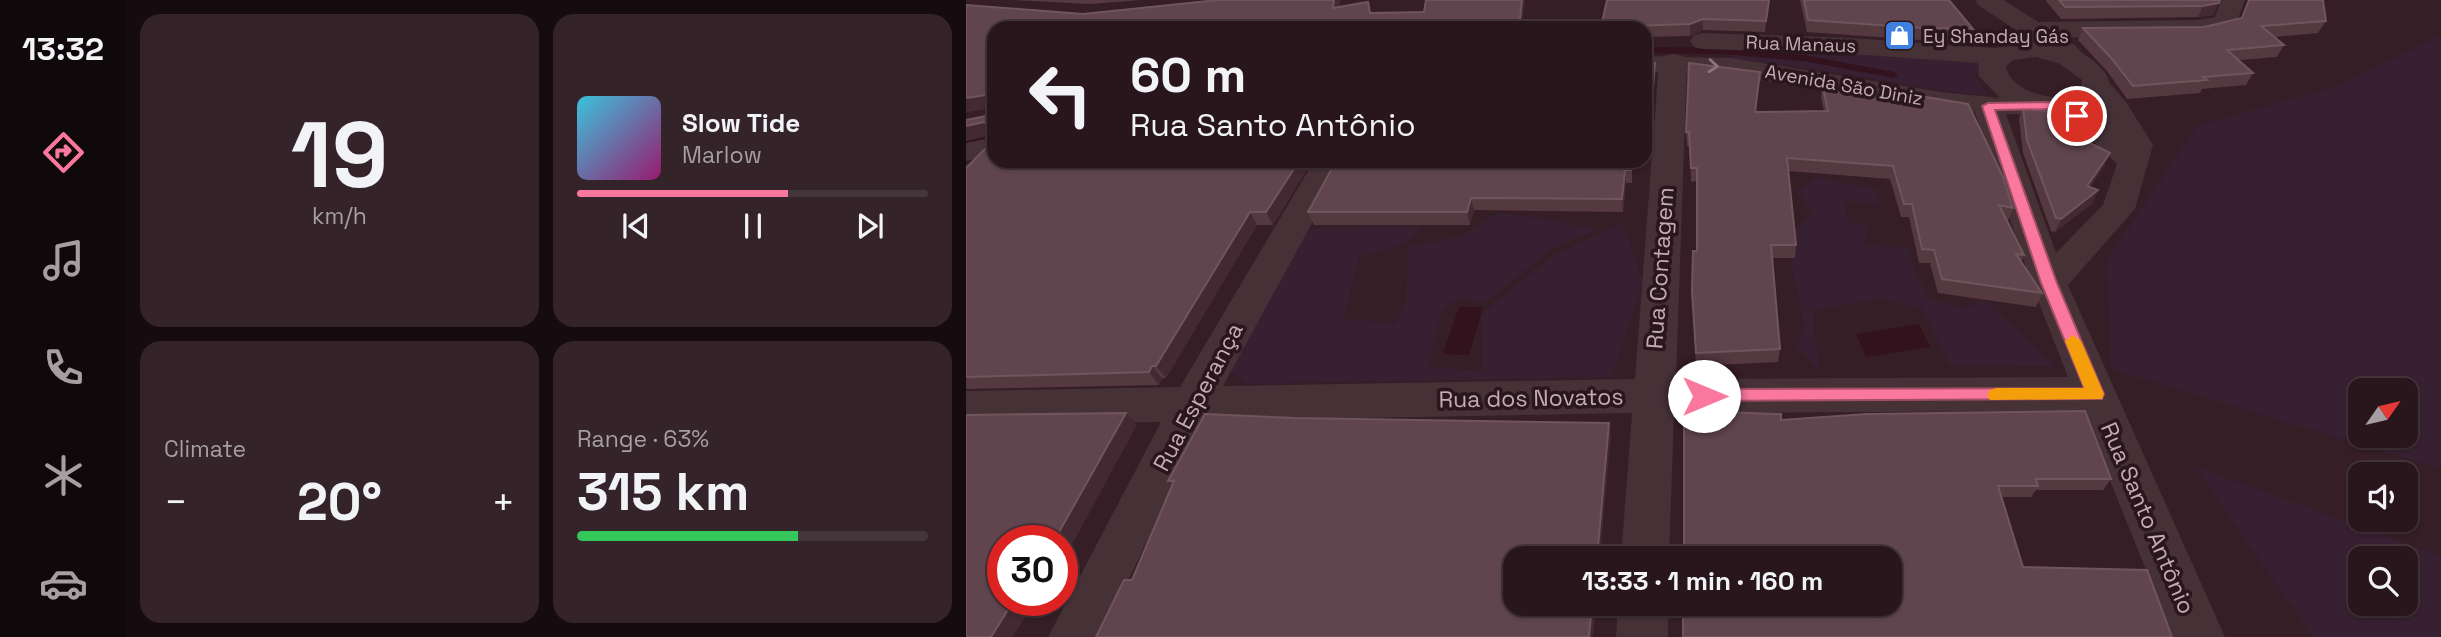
<!DOCTYPE html>
<meta charset="utf-8">
<style>
:root{--surface:#28161c;--page:#342329;--text:#f1f3f6;--muted:#a59fa3;--line:#44353b;--accent:#fa789d}
body{margin:0;font-family:"Space Grotesk",sans-serif;background:var(--page);color:var(--text);height:100vh;display:flex;flex-direction:column;font-size:26px;white-space:nowrap}
*{box-sizing:border-box;margin:0}
p{font-size:23px;color:var(--muted)}
.icon{flex:none;width:38px;height:38px;fill:none;stroke:currentColor;stroke-width:2;stroke-linecap:round;stroke-linejoin:round}
.map{position:relative;flex:1;overflow:hidden}
.drawer{display:flex;flex-direction:column;gap:14px;padding:14px;background:#160c0f;width:840px}
.drawer>*{flex:none}
.top-card{position:absolute;left:21px;top:21px;width:665px;height:147px;border-radius:21px;box-shadow:0 2px 5px #0004,0 0 0 2px var(--line);background:#28161c;color:var(--text);overflow:hidden}
.needle{width:46px;rotate:56deg}
.tools{position:absolute;left:1382px;top:378px;display:grid;gap:14px}
.tools a{display:grid;place-items:center;width:70px;height:70px;border-radius:14px;background:var(--surface);box-shadow:0 2px 5px #0004,0 0 0 2px var(--line);font-size:35px}
.speed{position:absolute;left:21px;top:525px;display:flex;gap:14px;font-size:35px;font-weight:700;text-align:center}
.speed>*{display:grid;place-content:center;width:91px;height:91px;border-radius:50%;background:var(--surface);box-shadow:0 2px 5px #0004,0 0 0 2px var(--line);line-height:1}
.speed .limit{border:10px solid #d22;background:#fff;color:#111}
.pin{position:absolute;display:grid;place-items:center;width:60px;height:60px;color:#fff;margin:-30px;border:4px solid #fff;border-radius:50%;box-shadow:0 2px 7px #0007}
.me{position:absolute;width:77px;margin:-38px;rotate:90deg;stroke-linejoin:round;filter:drop-shadow(0 0 5px #0008)}
.turn{display:flex;align-items:center;gap:24px;height:147px;padding:0 28px;font-size:32px}
.turn .icon{width:91px;height:91px;stroke-width:2.5}
.turn b{display:block;font-size:49px;line-height:60px}
.big{font-size:52px;font-weight:700;line-height:1.1}
.drawer .card{flex:1;display:flex;flex-direction:column;justify-content:center;gap:10px;min-width:0;padding:0 24px;border-radius:21px;background:var(--page)}
.drawer .dial{align-items:center;gap:0}
.dial b{font-size:91px;line-height:1}
.song{display:flex;align-items:center;gap:21px}
.cover{width:84px;height:84px;border-radius:10px;background:linear-gradient(135deg,hsl(190 70% 55%),hsl(320 70% 35%))}
.played{height:7px;border-radius:4px;background:linear-gradient(90deg,var(--accent) 60%,var(--line) 60%)}
.keys{display:flex;justify-content:space-around;direction:ltr}
.heat{display:flex;justify-content:space-between;align-items:center;font-size:38px;direction:ltr}
.charge{height:10px;border-radius:5px;background:linear-gradient(90deg,#34c759 63%,var(--line) 0)}
.drawer .tiles{flex:1;display:grid;gap:14px;grid-template-columns:repeat(2,1fr)}
.trip{position:absolute;left:537px;top:546px;width:399px;height:70px;border-radius:21px;background:var(--surface);box-shadow:0 2px 5px #0004,0 0 0 2px var(--line);font-weight:700;line-height:70px;text-align:center}
main{display:flex;flex:1;min-height:0}
.menu{display:flex;flex-direction:column;width:126px;justify-content:space-around;align-items:center;background:#10090b;color:var(--muted)}
.menu .icon{width:49px;height:49px}
.menu .active{color:var(--accent)}
.menu b{font-size:32px;color:var(--text)}
.map>svg:first-child{display:block}
.green{fill:#362031;fill-rule:evenodd}
.water{fill:#32121c}
.lines{fill:none;stroke-linecap:round;stroke-linejoin:round}
.stream{fill:#32121c;fill-rule:evenodd}
.minor{fill:#463137;fill-rule:evenodd}
.tertiary{fill:#463137;fill-rule:evenodd}
.wall{fill:#543941}
.shaded-wall{fill:#432931}
.building{fill:#60454e;stroke:#70555d;stroke-width:2}
.oneway{stroke:#8b747b}
.route{fill:#fa789d;stroke:#a24e66;stroke-width:2}
.slow{fill:#f59e0b}
.labels{text-anchor:middle;dominant-baseline:central;stroke-width:7;stroke-linejoin:round;paint-order:stroke}
.far-poi-label{font-size:19px;fill:#c3abb2;stroke:#2a171d;text-anchor:start}
.far-street-label{font-size:19px;fill:#c3abb2;stroke:#2a171d}
.street-label{font-size:23px;fill:#c3abb2;stroke:#2a171d}
</style>
<main>
<nav class="menu">
<b>13:32</b>
<svg class="icon active" aria-label="directions" viewBox="0 0 24 24"><path d="M12 3l9 9-9 9-9-9zM9 14v-3h6M13 9l2 2-2 2"/></svg>
<svg class="icon" aria-label="music" viewBox="0 0 24 24"><path d="M9 18V5l10-2v13"/><circle cx="6" cy="18" r="3"/><circle cx="16" cy="16" r="3"/></svg>
<svg class="icon" aria-label="phone" viewBox="0 0 24 24"><path d="M5 4h4l2 5-3 2q2 4 5 5l2-3 5 2v4C11 20 4 13 5 4z"/></svg>
<svg class="icon" aria-label="climate" viewBox="0 0 24 24"><path d="M12 3v18M4 7l16 10M4 17L20 7"/></svg>
<svg class="icon" aria-label="car" viewBox="0 0 24 24"><path d="M5 17H2v-5l4-1 3-4h7l3 4 3 1v5h-3M9 17h6M6 11h13"/><circle cx="7" cy="17" r="2"/><circle cx="17" cy="17" r="2"/></svg>
</nav>
<section class="drawer">
<div class="tiles">
<div class="card dial"><b>19</b><p>km/h</p></div>
<div class="card">
<div class="song"><i class="cover"></i><div><b>Slow Tide</b><p>Marlow</p></div></div>
<div class="played"></div>
<div class="keys"><svg class="icon" aria-label="previous" viewBox="0 0 24 24"><path d="M18 5L8 12l10 7zM5 5v14"/></svg><svg class="icon" aria-label="pause" viewBox="0 0 24 24"><path d="M8 5v14M16 5v14"/></svg><svg class="icon" aria-label="next" viewBox="0 0 24 24"><path d="M6 5l10 7-10 7zM19 5v14"/></svg></div>
</div>
<div class="card"><p>Climate</p>
<div class="heat"><a>−</a><b class="big">20°</b><a>+</a></div>
</div>
<div class="card"><p>Range · 63%</p><b class="big">315 km</b><div class="charge"></div></div>
</div>
</section>
<div class="map">
<svg width="1475" height="637" viewBox="0 0 1475 637">
<rect width="100%" height="100%" fill="#351e25"/>
<path class="green" d="M 1475,35 L 1475,469 L 1145,369 L 1141,260 L 1231,126 L 1368,87 ZM 1395,390 L 1440,390 L 1440,436 L 1395,436 Z
M 772,48 L 1013,60 L 1010,79 L 1025,97 C 937,86 851,68 763,59 Z
M 851,177 L 910,189 L 913,205 L 878,201 L 884,223 L 903,224 L 898,246 L 942,247 L 948,268 L 963,298 L 997,309 L 1018,299 L 1090,367 L 983,364 L 956,308 L 913,299 L 847,310 L 853,369 L 830,346 L 839,329 L 819,238 L 847,214 L 831,191 Z
M 533,212 L 633,229 L 584,250 L 521,302 L 492,299 L 477,309 L 463,366 L 516,371 L 516,313 L 589,254 L 657,223 L 677,281 L 646,377 L 279,384 L 261,367 L 340,228 L 457,227 L 441,242 L 393,258 L 378,318 L 428,324 L 440,304 L 442,247 L 495,236 Z
M 1228,466 L 1475,556 L 1475,637 L 1347,637 ZM 1440,558 L 1440,604 L 1395,604 L 1395,558 Z"/>
<path class="water" d="M 493,307 L 517,307 L 503,355 L 477,354 Z
M 953,324 L 964,347 L 900,357 L 890,334 Z"/>
<g class="lines">
<path class="stream" d="M 679,47 L 756,48 L 838,55 L 928,72 L 932,75 L 928,78 L 838,61 L 756,54 L 679,53 Z
M 28,132 L 28,138 L 0,143 L 0,137 Z"/>
<path class="minor" d="M 1255,0 L 1279,0 L 1269,27 L 1232,36 L 1068,38 L 1059,36 L 1055,30 L 1059,24 L 1068,22 L 1232,20 L 1249,17 Z
M 707,54 L 717,56 L 721,62 L 710,379 L 1102,377 L 1065,283 L 1007,106 L 1012,100 L 1022,97 L 1032,100 L 1037,106 L 1090,253 L 1137,205 L 1151,164 L 1118,132 L 1082,111 L 1077,105 L 1082,99 C 1102,94 1128,110 1143,123 L 1117,86 L 1121,80 L 1131,77 L 1141,80 L 1160,102 L 1187,145 L 1169,209 L 1102,285 L 1259,637 L 1207,637 L 1116,411 L 708,413 L 703,558 L 655,558 L 666,413 L 239,421 L 135,637 L 82,637 L 195,422 L 0,425 L 0,391 L 214,387 L 348,161 L 380,161 L 257,386 L 669,379 L 693,62 L 697,56 Z
M 652,604 L 702,604 L 702,637 L 650,637 Z"/>
<path class="tertiary" d="M 1009,0 L 1038,0 L 1110,46 C 1115,54 1124,57 1131,64 C 1159,89 1135,106 1108,113 C 963,124 825,71 679,72 L 679,56 L 765,58 L 976,92 L 1034,98 L 1013,76 L 1012,63 L 885,54 L 737,49 L 728,47 L 724,41 L 728,35 L 737,33 L 885,38 L 1029,48 L 1066,41 L 1012,5 ZM 1070,57 L 1094,64 L 1116,80 L 1115,88 C 1110,91 1105,95 1100,96 C 1079,101 1043,88 1040,66 L 1047,60 Z
M 28,137 L 28,155 L 0,161 L 0,143 Z"/>
</g>
<path class="wall" d="M 47,0 L 176,0 L 124,4 Z
M 252,0 L 374,0 L 373,7 L 402,2 L 405,13 L 458,12 L 559,0 L 28,161 L 346,161 L 307,225 L 291,225 L 200,378 L 196,378 L 193,385 L 0,389 L 0,167 L 2,166 L 20,148 L 20,136 L 0,141 L 0,120 L 20,116 L 20,109 L 0,112 L 0,5 L 117,14 Z
M 803,0 L 799,32 L 737,30 L 724,36 L 679,37 L 679,28 L 635,28 L 635,27 Z
M 834,0 L 983,0 L 1007,29 L 1004,41 L 954,40 L 841,32 Z
M 1080,0 L 1254,0 L 1247,15 L 1232,17 L 1095,19 L 1080,1 Z
M 1283,0 L 1360,21 L 1352,33 L 1308,37 L 1318,45 L 1311,57 L 1273,60 L 1287,73 L 1280,85 L 1236,89 L 1234,93 L 1161,99 L 1141,71 L 1112,40 L 1117,28 L 1238,27 L 1275,18 Z
M 679,62 L 689,75 L 684,146 L 679,146 Z
M 856,84 L 940,101 L 941,94 L 1047,208 L 1042,221 L 1058,255 L 1055,263 L 1076,293 L 1070,307 L 972,293 L 964,263 L 953,263 L 943,217 L 935,217 L 924,179 L 822,171 L 830,245 L 829,258 L 806,258 L 814,349 L 812,362 L 730,366 L 726,291 L 731,251 L 731,181 L 725,182 L 724,146 L 721,146 L 720,132 L 793,85 L 790,112 L 858,111 L 855,97 Z
M 1057,107 L 1113,132 L 1108,135 L 1138,166 L 1124,187 L 1127,203 L 1089,232 L 1085,231 L 1057,153 L 1053,119 Z
M 370,161 L 666,161 L 666,183 L 660,183 L 657,212 L 508,210 L 504,225 L 348,225 L 342,212 Z
M 815,420 L 1145,479 L 1137,490 L 1070,490 L 1065,497 L 1036,497 L 717,637 Z"/>
<path class="shaded-wall" d="M 368,0 L 374,0 L 371,20 L 367,8 Z
M 556,0 L 559,0 L 556,28 L 553,28 Z
M 1253,3 L 1247,15 L 1232,17 L 1237,6 Z
M 737,19 L 737,30 L 724,36 L 724,24 Z
M 689,63 L 689,75 L 684,146 L 683,134 Z
M 20,95 L 28,107 L 0,112 L 0,98 Z
M 1118,119 L 1113,132 L 1095,144 L 1100,131 Z
M 18,122 L 27,134 L 0,141 L 0,126 Z
M 1144,153 L 1138,166 L 1116,199 L 1121,186 Z
M 333,161 L 346,161 L 307,225 L 300,212 Z
M 659,170 L 660,183 L 657,212 L 656,199 Z
M 1132,190 L 1127,203 L 1089,232 L 1095,219 Z
M 505,198 L 508,210 L 504,225 L 501,212 Z
M 284,212 L 291,225 L 200,378 L 190,366 Z
M 186,366 L 196,378 L 193,385 L 183,372 Z
M 160,413 L 171,425 L 96,563 L 96,541 L 88,541 Z
M 643,423 L 645,435 L 634,558 L 631,558 Z
M 48,600 L 69,600 L 47,637 L 25,637 Z
M 626,604 L 630,604 L 627,637 L 623,637 Z"/>
<path class="building" d="M 252,0 L 368,0 L 367,8 L 402,2 L 404,13 L 458,12 L 460,0 L 556,0 L 553,28 L 28,28 L 28,161 L 333,161 L 300,212 L 284,212 L 190,366 L 186,366 L 183,372 L 0,377 L 0,167 L 2,166 L 20,148 L 21,124 L 18,122 L 0,126 L 0,120 L 20,116 L 20,95 L 0,98 L 0,5 L 117,14 Z
M 641,0 L 803,0 L 800,21 L 737,19 L 724,24 L 635,27 Z
M 838,0 L 983,0 L 1007,29 L 956,28 L 842,20 Z
M 1093,0 L 1254,0 L 1253,3 L 1237,6 L 1099,7 Z
M 1283,0 L 1357,0 L 1360,21 L 1295,26 L 1318,45 L 1261,50 L 1287,73 L 1237,77 L 1241,80 L 1167,86 L 1146,59 L 1117,28 L 1238,27 L 1276,18 Z
M 679,62 L 689,63 L 683,134 L 679,134 Z
M 723,63 L 794,72 L 789,112 L 862,111 L 856,84 L 943,101 L 941,94 L 1002,104 L 1037,177 L 1047,208 L 1033,205 L 1058,255 L 1050,254 L 1076,293 L 976,279 L 968,250 L 956,249 L 946,204 L 938,204 L 927,166 L 821,158 L 830,245 L 805,245 L 814,349 L 730,353 L 726,291 L 727,251 L 731,251 L 731,168 L 725,168 L 723,132 L 720,132 Z
M 1057,107 L 1118,119 L 1100,131 L 1144,153 L 1121,186 L 1132,190 L 1095,219 L 1090,218 L 1061,140 Z
M 370,161 L 665,161 L 665,170 L 659,170 L 656,199 L 505,198 L 501,212 L 342,212 Z
M 718,411 L 815,414 L 815,420 L 901,414 L 1119,411 L 1145,479 L 1070,479 L 1072,486 L 1032,486 L 1057,567 L 1181,570 L 1206,637 L 717,637 L 717,604 L 924,604 L 924,558 L 718,558 Z
M 160,413 L 88,541 L 37,541 L 37,600 L 48,600 L 25,637 L 0,637 L 0,415 Z
M 239,414 L 328,418 L 643,423 L 631,558 L 550,558 L 550,604 L 626,604 L 623,637 L 130,637 L 158,580 L 166,580 L 208,481 L 202,481 Z"/>
<defs><path id="oneway-chevron" d="M-2-3.5L2.5 0L-2 3.5" fill="none" stroke-width="1.6" stroke-linecap="round" stroke-linejoin="round" transform="scale(1.75)"/></defs>
<use class="oneway" href="#oneway-chevron" transform="translate(747 66) rotate(5)"/>
<path class="route" d="M 1092,102 L 1117,116 L 1115,118 L 1107,118 L 1090,109 L 1029,110 L 1091,283 L 1138,394 L 1136,399 L 732,401 L 730,396 L 732,391 L 738,389 L 1118,388 L 1075,283 L 1016,106 L 1022,103 Z"/>
<path class="slow" d="M 1107,335 L 1115,341 L 1138,394 L 1136,399 L 1024,400 L 1021,395 L 1024,390 L 1030,388 L 1118,388 L 1099,341 Z"/>
<defs>
<symbol id="shop-square" viewBox="-11 -11 22 22"><rect x="-9" y="-9" width="18" height="18" rx="4" fill="#3f7fe0" stroke="#2a171d"/><path d="M-5-2.5h2.3a2.7 3.5 0 0 1 5.4 0H5L5.5 6h-11ZM-1.5-2.5h3a1.5 2.3 0 0 0-3 0Z" fill="#fff"/></symbol>
</defs>
<g fill-rule="evenodd">
<use href="#shop-square" x="916" y="18" width="35" height="35"/>
</g>
<g class="labels">
<g class="far-poi-label">
<text x="957" y="36">Ey Shanday Gás</text>
</g>
<g class="far-street-label">
<text transform="translate(835 44) rotate(2)">Rua Manaus</text>
<text transform="translate(878 85) rotate(10)">Avenida São Diniz</text>
</g>
<g class="street-label">
<text transform="translate(694 268) rotate(-86)">Rua Contagem</text>
<text transform="translate(232 397) rotate(-62)">Rua Esperança</text>
<text transform="translate(565 398) rotate(-1)">Rua dos Novatos</text>
<text transform="translate(1182 518) rotate(67)">Rua Santo Antônio</text>
</g>
</g>
</svg>
<div class="tools">
<a><svg class="needle" viewBox="-14 -14 28 28"><path d="M0-13l5 13h-10z" fill="#e53935"/><path d="M0 13l5-13h-10z" fill="#a59fa3"/></svg></a>
<a><svg class="icon" aria-label="sound" viewBox="0 0 24 24"><path d="M4 9h4l5-4v14l-5-4H4zM17 9q2 3 0 6"/></svg></a>
<a><svg class="icon" aria-label="search" viewBox="0 0 24 24"><circle cx="10" cy="10" r="6"/><path d="M15 15l6 6"/></svg></a>
</div>
<div class="speed"><div class="limit">30</div></div>
<div class="pin" style="left:1111px;top:116px;background:#d93025"><svg class="icon" aria-label="arrive" viewBox="0 0 24 24"><path d="M6 21V4h12l-3 4 3 4H6"/></svg></div>
<svg class="me" style="left:738px;top:396px" viewBox="-20 -20 40 40"><circle r="19" fill="#fff"/><path d="M0-13L10 11 0 6-10 11z" fill="#fa789d"/></svg>
<div class="trip">13:33 · 1 min · 160 m</div>
<div class="top-card">
<div class="turn"><svg class="icon" aria-label="left" viewBox="0 0 24 24"><path d="M17 20v-9H6M10 6l-5 5 5 5"/></svg><div><b>60 m</b>Rua Santo Antônio</div></div>
</div>
</div>
</main>
